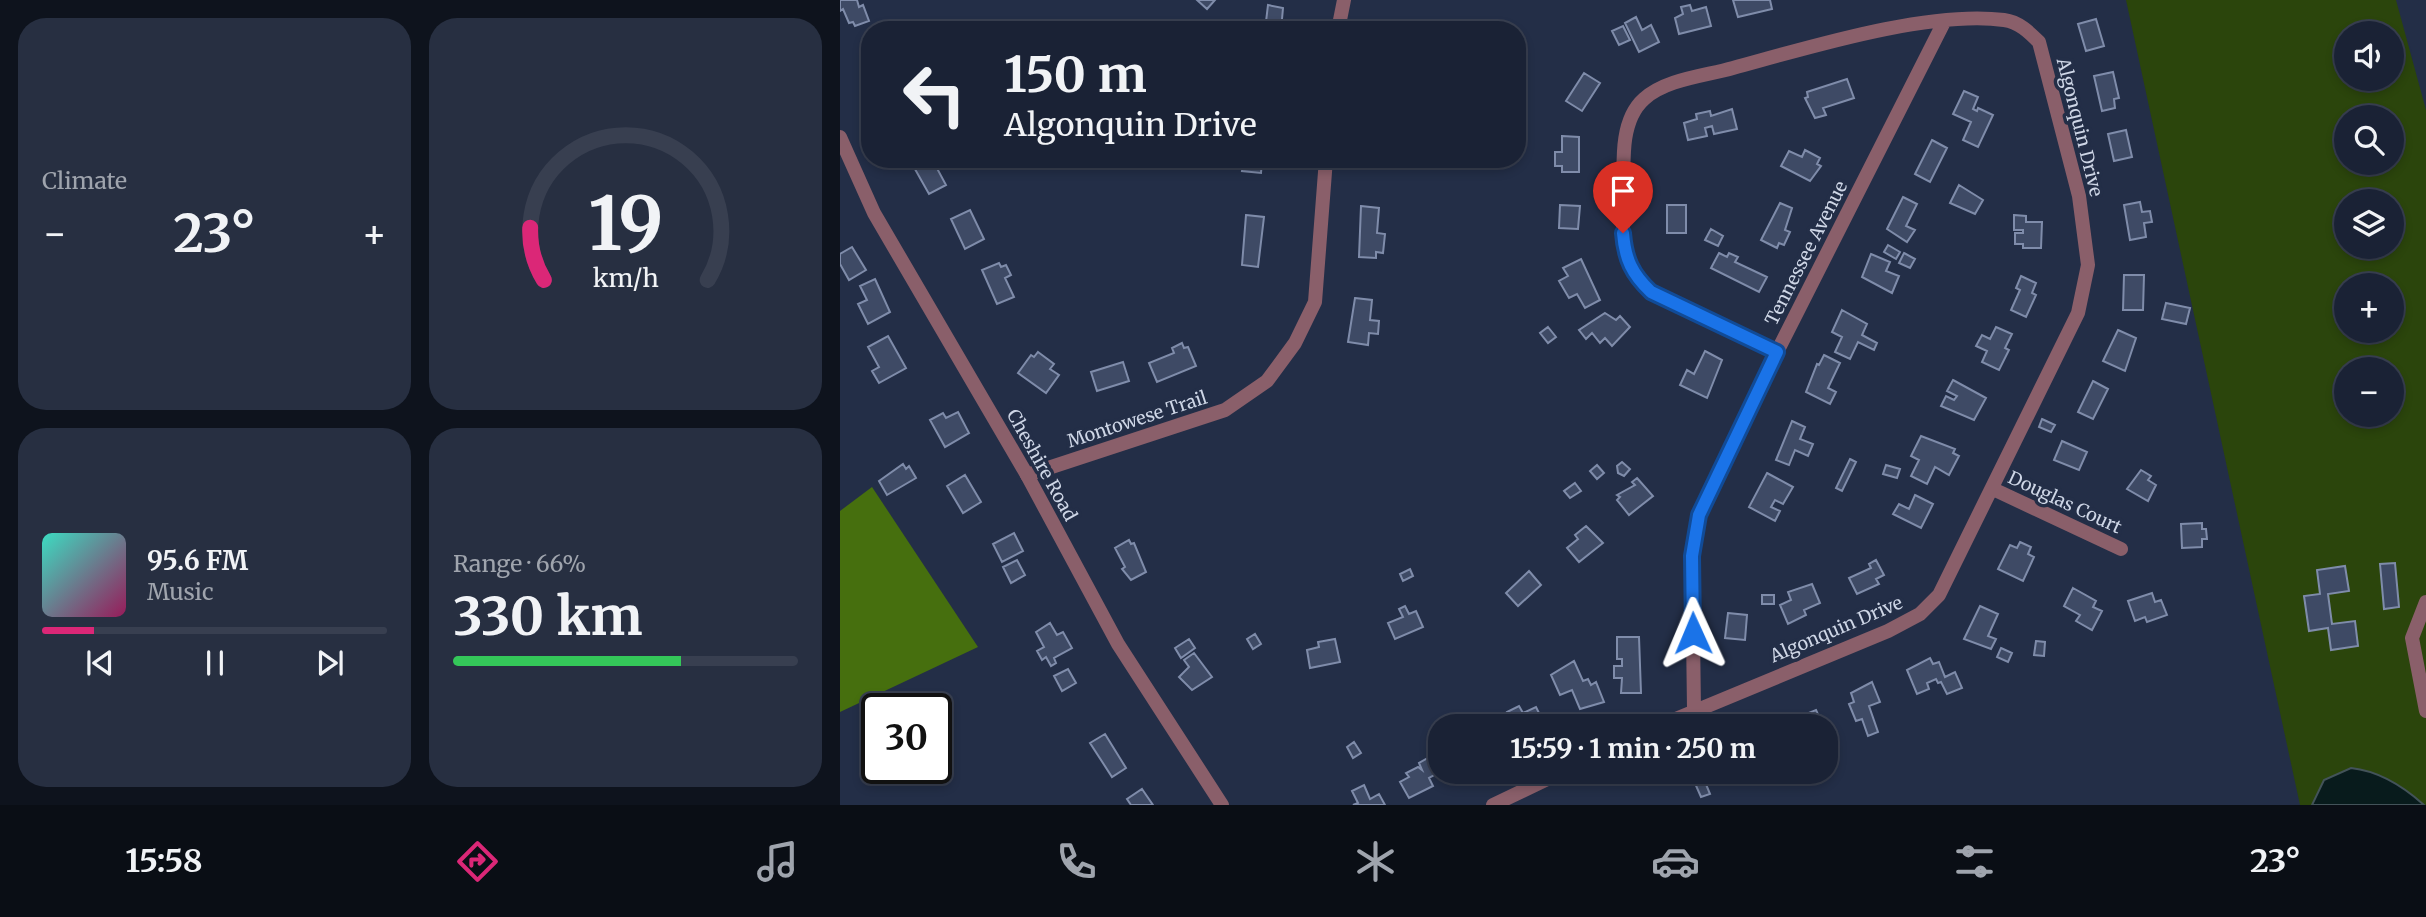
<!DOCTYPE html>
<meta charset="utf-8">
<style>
:root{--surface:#1a2235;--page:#272f41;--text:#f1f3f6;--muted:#9fa4ad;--line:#383f50;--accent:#db2777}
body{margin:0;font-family:Merriweather,serif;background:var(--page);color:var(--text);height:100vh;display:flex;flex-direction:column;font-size:26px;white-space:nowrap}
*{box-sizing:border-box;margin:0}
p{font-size:23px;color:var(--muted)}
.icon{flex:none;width:38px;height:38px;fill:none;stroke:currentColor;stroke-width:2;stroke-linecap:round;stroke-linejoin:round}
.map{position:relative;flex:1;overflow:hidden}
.details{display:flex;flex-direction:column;gap:18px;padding:18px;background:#0e131d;width:840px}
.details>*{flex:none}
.top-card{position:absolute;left:21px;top:21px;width:665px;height:147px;border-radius:28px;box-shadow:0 4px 10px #0003,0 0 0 2px var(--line);background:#1a2235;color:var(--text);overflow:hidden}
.tools{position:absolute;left:1494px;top:21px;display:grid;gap:14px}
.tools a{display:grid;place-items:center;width:70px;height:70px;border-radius:50%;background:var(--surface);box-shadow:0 4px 10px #0003,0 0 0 2px var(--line);font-size:35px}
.speed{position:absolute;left:21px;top:693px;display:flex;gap:14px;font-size:35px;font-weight:700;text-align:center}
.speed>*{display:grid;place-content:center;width:91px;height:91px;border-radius:50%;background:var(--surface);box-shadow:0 4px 10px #0003,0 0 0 2px var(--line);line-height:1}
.speed .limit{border:4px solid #111;border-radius:10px;background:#fff;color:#111}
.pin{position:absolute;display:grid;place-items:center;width:60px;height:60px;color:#fff;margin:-72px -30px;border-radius:50% 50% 50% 0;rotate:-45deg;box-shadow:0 0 7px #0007}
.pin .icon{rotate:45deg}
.me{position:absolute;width:77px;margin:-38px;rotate:359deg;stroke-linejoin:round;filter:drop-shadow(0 0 5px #0008)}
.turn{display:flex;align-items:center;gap:24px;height:147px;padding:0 28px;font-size:32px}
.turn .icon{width:91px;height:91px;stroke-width:2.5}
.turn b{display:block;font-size:49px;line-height:60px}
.big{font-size:52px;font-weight:700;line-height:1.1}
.details .tile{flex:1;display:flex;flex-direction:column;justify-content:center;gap:10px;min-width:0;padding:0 24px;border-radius:28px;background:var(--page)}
.details .dial{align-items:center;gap:0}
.dial svg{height:182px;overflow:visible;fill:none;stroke:var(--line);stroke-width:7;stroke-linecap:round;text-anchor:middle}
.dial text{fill:var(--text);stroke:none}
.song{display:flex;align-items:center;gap:21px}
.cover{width:84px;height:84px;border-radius:10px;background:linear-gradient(135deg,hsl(170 70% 55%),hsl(330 70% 35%))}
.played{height:7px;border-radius:4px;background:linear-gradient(90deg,var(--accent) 15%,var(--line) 15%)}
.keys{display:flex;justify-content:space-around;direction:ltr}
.heat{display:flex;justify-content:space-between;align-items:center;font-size:38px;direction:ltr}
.charge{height:10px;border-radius:5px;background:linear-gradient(90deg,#34c759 66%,var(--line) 0)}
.details .tiles{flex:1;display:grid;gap:18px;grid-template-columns:repeat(2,1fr)}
.trip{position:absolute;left:588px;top:714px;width:410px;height:70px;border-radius:28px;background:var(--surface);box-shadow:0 4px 10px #0003,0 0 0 2px var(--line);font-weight:700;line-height:70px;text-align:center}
.menu{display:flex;height:112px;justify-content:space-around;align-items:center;background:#0a0e15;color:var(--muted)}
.menu .icon{width:49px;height:49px}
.menu .current{color:var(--accent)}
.menu b{font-size:32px;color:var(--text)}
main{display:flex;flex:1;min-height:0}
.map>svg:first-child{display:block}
.green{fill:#2b450c;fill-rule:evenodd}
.forest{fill:#466f0e}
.water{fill:#081b1c;stroke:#435359;stroke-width:2}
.building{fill:#3e4a65;stroke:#7f8caa;stroke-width:2}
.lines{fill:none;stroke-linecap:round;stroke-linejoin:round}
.minor{stroke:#8a5f6a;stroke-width:14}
.tertiary{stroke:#8a5f6a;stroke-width:14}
.route-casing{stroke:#114b97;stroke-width:18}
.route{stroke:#1a73e8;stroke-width:12}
.labels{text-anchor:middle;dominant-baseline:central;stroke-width:7;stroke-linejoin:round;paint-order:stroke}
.street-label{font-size:18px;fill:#ced6e6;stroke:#232e47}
</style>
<main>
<section class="details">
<div class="tiles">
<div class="tile"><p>Climate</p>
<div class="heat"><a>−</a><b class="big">23°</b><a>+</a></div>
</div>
<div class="tile dial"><svg viewBox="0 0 100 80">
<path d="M14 69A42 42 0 1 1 86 69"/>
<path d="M14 69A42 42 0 0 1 8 46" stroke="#db2777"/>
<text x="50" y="56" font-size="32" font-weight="700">19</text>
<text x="50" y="72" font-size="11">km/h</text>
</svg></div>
<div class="tile">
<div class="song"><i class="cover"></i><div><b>95.6 FM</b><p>Music</p></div></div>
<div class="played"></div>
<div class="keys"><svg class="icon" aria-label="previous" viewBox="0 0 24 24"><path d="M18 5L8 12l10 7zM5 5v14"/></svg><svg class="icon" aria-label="pause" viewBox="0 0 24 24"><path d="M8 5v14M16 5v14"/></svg><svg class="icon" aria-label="next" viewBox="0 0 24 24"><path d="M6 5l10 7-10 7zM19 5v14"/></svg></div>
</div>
<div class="tile"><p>Range · 66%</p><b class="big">330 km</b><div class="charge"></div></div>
</div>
</section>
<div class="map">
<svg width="1586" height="805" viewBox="0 0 1586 805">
<rect width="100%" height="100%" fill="#232e47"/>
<path class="green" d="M 1286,0 L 1556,0 L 1586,110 L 1586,805 L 1460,805 ZM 1507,33 L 1552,33 L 1552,79 L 1507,79 ZM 1507,117 L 1552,117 L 1552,163 L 1507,163 ZM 1507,201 L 1552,201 L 1552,247 L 1507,247 ZM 1507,285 L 1552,285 L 1552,331 L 1507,331 ZM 1507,369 L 1552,369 L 1552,415 L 1507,415 Z"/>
<path class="forest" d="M 32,487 L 138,647 L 0,712 L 0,511 Z"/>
<path class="water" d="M 1511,768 C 1539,771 1563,786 1584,805 L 1472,805 L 1484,780 Z"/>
<path class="building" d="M 0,0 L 17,0 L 19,7 L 23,5 L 29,21 L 15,26 L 13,22 L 9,23 L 3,9 L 0,11 Z
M 357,0 L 375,0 L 367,9 Z
M 893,0 L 930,0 L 932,9 L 898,17 Z
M 428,5 L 443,8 L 441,30 L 425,30 Z
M 850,5 L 852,11 L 866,7 L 871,26 L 839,34 L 835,18 L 843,14 L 841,7 Z
M 796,17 L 802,30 L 811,25 L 819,42 L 799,52 L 785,23 Z
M 1256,19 L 1264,46 L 1246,51 L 1238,24 Z
M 783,26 L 790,40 L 779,45 L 772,31 Z
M 1273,72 L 1279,98 L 1274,99 L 1275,108 L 1262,111 L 1254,76 Z
M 744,73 L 760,83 L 742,111 L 726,101 Z
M 1007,79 L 1014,98 L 983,108 L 986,115 L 975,118 L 965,98 L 968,97 L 967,92 Z
M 1124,91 L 1138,97 L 1133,109 L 1137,111 L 1138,108 L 1153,115 L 1138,147 L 1123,140 L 1131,122 L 1113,114 Z
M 892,109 L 897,129 L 874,134 L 872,126 L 865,128 L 867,136 L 848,140 L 844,123 L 857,119 L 856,114 L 870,111 L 871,116 Z
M 1286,130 L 1292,157 L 1274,161 L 1268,134 Z
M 722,136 L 739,137 L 739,172 L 722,172 L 722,166 L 715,166 L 715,152 L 722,152 Z
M 1092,140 L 1107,148 L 1090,182 L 1075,174 Z
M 965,150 L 980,158 L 977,164 L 981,166 L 970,181 L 941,166 L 949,151 L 962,157 Z
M 75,159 L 92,159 L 106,185 L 89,194 L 71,162 Z
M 404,159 L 429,159 L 422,161 L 421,173 L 402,171 Z
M 1119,185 L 1143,200 L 1135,214 L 1110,203 Z
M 1063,197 L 1077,204 L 1066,226 L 1075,230 L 1067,242 L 1047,229 Z
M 1300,202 L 1302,212 L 1310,211 L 1312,222 L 1304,223 L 1306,237 L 1290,240 L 1284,205 Z
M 940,203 L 952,208 L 945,230 L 950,232 L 944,245 L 939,243 L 937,248 L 921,240 Z
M 720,205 L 740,206 L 738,229 L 719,228 Z
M 827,205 L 846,205 L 846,233 L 827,233 Z
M 521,206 L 539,208 L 537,233 L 545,234 L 543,253 L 536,252 L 536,258 L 519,257 Z
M 130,210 L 144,239 L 125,249 L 111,219 Z
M 406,215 L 424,217 L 418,267 L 402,265 Z
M 1174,215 L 1186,216 L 1186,222 L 1202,222 L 1201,248 L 1183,248 L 1183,244 L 1175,244 L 1175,233 L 1183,233 L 1183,230 L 1174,230 Z
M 871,229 L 883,236 L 878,246 L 865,240 Z
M 1048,245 L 1060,252 L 1056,259 L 1044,252 Z
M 12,247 L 26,270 L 9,280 L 0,264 L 0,254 Z
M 879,253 L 887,257 L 889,253 L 898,257 L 895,262 L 927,277 L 919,292 L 871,268 Z
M 1064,253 L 1075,259 L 1070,268 L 1059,263 Z
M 1031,254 L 1050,262 L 1046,271 L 1059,276 L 1052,293 L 1022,277 Z
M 741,259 L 760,300 L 745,308 L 737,294 L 729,298 L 719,281 L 728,276 L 723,268 Z
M 159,263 L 161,267 L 166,265 L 171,275 L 165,278 L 174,297 L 157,304 L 142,270 Z
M 1284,275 L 1304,275 L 1303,310 L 1283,310 Z
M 1181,276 L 1196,283 L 1192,293 L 1196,295 L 1186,317 L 1171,310 L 1180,290 L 1176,288 Z
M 35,279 L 50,312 L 28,324 L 18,304 L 27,300 L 20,286 Z
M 515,298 L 532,300 L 530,320 L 539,321 L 538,334 L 529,333 L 528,345 L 508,342 Z
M 1326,303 L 1350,308 L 1346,324 L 1322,319 Z
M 1002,310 L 1027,324 L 1022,335 L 1037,343 L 1034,350 L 1018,342 L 1010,359 L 995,352 L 1002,337 L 992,332 Z
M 765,313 L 776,320 L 780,316 L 790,327 L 772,346 L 765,338 L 760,343 L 752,333 L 746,339 L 739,330 Z
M 708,327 L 716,337 L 708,343 L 700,333 Z
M 1156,327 L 1172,334 L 1165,348 L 1169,350 L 1159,370 L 1142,362 L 1147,351 L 1136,346 L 1142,335 L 1150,339 Z
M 1278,330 L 1296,338 L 1285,371 L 1263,361 Z
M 48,336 L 66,368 L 39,383 L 32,371 L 39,367 L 28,347 Z
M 342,343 L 344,348 L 348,347 L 356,366 L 317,382 L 309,363 L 334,353 L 332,348 Z
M 865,351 L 882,360 L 867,398 L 840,385 L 847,370 L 854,374 Z
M 198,352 L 214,364 L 210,369 L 219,375 L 206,393 L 178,373 L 191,355 L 194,357 Z
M 984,355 L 1000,363 L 988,388 L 996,392 L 990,404 L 966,392 L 977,364 L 979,365 Z
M 283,362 L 289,381 L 257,391 L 251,372 Z
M 1113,380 L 1146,398 L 1134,420 L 1101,406 L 1106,396 L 1114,400 L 1117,396 L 1107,391 Z
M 1253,381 L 1268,389 L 1253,419 L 1238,412 Z
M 118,412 L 129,433 L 105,447 L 90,420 L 103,413 L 106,418 Z
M 1202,419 L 1215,425 L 1211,432 L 1199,427 Z
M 952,421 L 965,427 L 960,439 L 973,444 L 968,456 L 955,450 L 949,465 L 936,460 Z
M 1081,436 L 1115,449 L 1113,453 L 1119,456 L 1109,475 L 1095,467 L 1087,484 L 1071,476 L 1079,460 L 1071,456 Z
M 1222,441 L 1247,452 L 1239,470 L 1214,460 Z
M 1010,459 L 1016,462 L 1002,491 L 996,488 Z
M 782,462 L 790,469 L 784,476 L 778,473 L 777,466 Z
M 63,464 L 66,469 L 69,466 L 76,478 L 47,495 L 39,481 Z
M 757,465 L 764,473 L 757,479 L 750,471 Z
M 1046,465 L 1060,469 L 1057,478 L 1043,474 Z
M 1301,470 L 1311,476 L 1308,480 L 1316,485 L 1308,501 L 1287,489 Z
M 927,473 L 953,487 L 943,504 L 935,500 L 931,507 L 940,511 L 935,521 L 909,507 Z
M 125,475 L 141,502 L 123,513 L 107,486 Z
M 797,478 L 813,496 L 789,515 L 777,500 L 780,497 L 777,495 L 795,485 L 792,482 Z
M 735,483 L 741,491 L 730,498 L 724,491 Z
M 1075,495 L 1093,504 L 1081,528 L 1053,514 L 1059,504 L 1069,509 Z
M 1362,523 L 1362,529 L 1366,529 L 1367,539 L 1362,539 L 1362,547 L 1342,548 L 1341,524 Z
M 746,526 L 763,543 L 739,562 L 727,548 L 738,539 L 735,535 Z
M 174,533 L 183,551 L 162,562 L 153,544 Z
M 289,540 L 291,544 L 294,543 L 306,572 L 291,580 L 282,569 L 285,567 L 275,548 Z
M 1180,542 L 1191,547 L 1188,554 L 1194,557 L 1183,581 L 1158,569 L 1170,545 L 1177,548 Z
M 177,560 L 185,575 L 171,583 L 163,567 Z
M 1036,560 L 1044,575 L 1036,579 L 1039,584 L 1017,594 L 1009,578 L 1031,568 L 1029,564 Z
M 1555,563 L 1559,607 L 1544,609 L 1540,564 Z
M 1505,566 L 1509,591 L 1488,594 L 1492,624 L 1515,621 L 1518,646 L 1491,650 L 1488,628 L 1469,631 L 1464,596 L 1480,594 L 1477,570 Z
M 570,569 L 573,576 L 563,581 L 560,574 Z
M 689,571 L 701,585 L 678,606 L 666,593 Z
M 972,584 L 980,603 L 964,610 L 966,615 L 948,624 L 940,605 L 951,600 L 948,592 Z
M 1233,588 L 1256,601 L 1253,607 L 1262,611 L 1252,630 L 1236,621 L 1240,615 L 1224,606 Z
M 1312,593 L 1315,602 L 1321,600 L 1327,615 L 1307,622 L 1305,617 L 1295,621 L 1288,601 Z
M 922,595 L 934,595 L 934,604 L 922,604 Z
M 565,606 L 569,614 L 576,611 L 583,627 L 555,639 L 548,623 L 563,617 L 559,609 Z
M 1140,606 L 1158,614 L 1148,636 L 1156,639 L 1151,649 L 1124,639 Z
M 888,613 L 907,615 L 905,640 L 885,638 Z
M 210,623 L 217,635 L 223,632 L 232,648 L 214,658 L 216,663 L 211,666 L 206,657 L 202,660 L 197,651 L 204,647 L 196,632 Z
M 415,634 L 421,644 L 413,649 L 407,639 Z
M 777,637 L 799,637 L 801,693 L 781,693 L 782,678 L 774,678 L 774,666 L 782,666 L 782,659 L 777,659 Z
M 349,639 L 355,648 L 341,658 L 335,648 Z
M 495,639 L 500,662 L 470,668 L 467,650 L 479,647 L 478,642 Z
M 1196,641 L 1205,642 L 1204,656 L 1194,655 Z
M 1161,648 L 1172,653 L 1168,662 L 1157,657 Z
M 354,653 L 372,677 L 352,690 L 339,677 L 349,667 L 344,660 Z
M 1090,658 L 1093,664 L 1099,662 L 1105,677 L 1115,672 L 1122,688 L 1107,694 L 1101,682 L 1098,683 L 1096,679 L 1087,683 L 1089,689 L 1077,694 L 1067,670 Z
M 734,661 L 743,681 L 748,679 L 751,685 L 756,682 L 764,702 L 740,709 L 732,690 L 720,695 L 711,675 Z
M 228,669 L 236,683 L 222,691 L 214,676 Z
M 1032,682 L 1040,702 L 1029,706 L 1038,732 L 1028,736 L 1022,719 L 1016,721 L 1009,704 L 1014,702 L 1011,693 Z
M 679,706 L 683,713 L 696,707 L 704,723 L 698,726 L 670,726 L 673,725 L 667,712 Z
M 976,710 L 983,726 L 959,726 L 956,718 Z
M 265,734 L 286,768 L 272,777 L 250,743 Z
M 514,742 L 521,753 L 513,758 L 507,747 Z
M 588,758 L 596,774 L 589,778 L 593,786 L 569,798 L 560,782 L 569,777 L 566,773 L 578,767 L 582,770 L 579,763 Z
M 850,772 L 876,772 L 863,777 L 870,794 L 861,797 Z
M 524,785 L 530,799 L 539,794 L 545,805 L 513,805 L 518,803 L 512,791 Z
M 302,789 L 313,805 L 291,805 L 287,799 Z"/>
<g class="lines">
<path class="minor" d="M 498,30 L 504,0
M 187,475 L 385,410 L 427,381 L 455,343 L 475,302 L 486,159
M 1153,489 L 1281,549
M 1586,602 L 1572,638 L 1586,711
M 854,710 L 852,556 L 858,515 L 937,352 L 1104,22
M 819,726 L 1048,631 L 1080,614 L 1099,595 L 1238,313 L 1248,265 L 1239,196 L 1199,42 C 1189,32 1179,22 1164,20 C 1089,10 967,48 893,68 C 865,76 826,79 804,99 C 778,122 784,169 784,200 C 782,241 780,263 812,292 L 937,352
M 653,805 L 722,772"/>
<path class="tertiary" d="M 0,137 L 34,213 L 187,475 L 278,644 L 382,805"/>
</g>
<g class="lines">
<defs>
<path id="route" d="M 783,233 C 785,259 792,274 811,292 L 937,352 L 859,515 L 852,556 L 853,633"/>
</defs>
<use href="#route" class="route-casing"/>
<use href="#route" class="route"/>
</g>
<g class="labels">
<g class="street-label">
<text transform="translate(1240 127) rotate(76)">Algonquin Drive</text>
<text transform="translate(966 253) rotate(-63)">Tennessee Avenue</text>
<text transform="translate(297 419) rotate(-18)">Montowese Trail</text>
<text transform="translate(202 465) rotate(61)">Cheshire Road</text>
<text transform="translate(1225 502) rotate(25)">Douglas Court</text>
<text transform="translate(996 629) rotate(-23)">Algonquin Drive</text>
</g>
</g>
</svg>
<div class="tools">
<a><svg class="icon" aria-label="sound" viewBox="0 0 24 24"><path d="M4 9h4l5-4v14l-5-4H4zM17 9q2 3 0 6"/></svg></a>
<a><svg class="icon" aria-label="search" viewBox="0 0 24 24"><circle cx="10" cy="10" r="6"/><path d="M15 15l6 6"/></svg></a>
<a><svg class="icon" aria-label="layers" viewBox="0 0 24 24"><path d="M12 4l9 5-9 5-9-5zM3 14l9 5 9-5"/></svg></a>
<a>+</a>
<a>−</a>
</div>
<div class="speed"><div class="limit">30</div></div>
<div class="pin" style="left:783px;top:233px;background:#d93025"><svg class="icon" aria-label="arrive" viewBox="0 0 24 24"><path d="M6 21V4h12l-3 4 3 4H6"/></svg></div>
<svg class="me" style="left:853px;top:633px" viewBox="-20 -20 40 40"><path d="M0-17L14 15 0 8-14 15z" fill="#1a73e8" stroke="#fff" stroke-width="4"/></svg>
<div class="trip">15:59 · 1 min · 250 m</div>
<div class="top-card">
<div class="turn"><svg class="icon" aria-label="left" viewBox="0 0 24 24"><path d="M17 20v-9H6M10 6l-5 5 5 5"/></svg><div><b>150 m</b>Algonquin Drive</div></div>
</div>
</div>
</main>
<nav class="menu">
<b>15:58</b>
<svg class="icon current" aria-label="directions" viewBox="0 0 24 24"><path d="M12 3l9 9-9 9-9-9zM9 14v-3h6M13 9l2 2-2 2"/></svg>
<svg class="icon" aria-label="music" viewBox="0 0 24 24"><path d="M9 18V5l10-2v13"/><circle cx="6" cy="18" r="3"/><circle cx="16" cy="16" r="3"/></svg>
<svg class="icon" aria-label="phone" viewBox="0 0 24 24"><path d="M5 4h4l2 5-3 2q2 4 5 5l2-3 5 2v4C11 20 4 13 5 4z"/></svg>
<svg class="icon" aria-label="climate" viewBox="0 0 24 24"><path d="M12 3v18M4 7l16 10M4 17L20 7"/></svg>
<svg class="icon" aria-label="car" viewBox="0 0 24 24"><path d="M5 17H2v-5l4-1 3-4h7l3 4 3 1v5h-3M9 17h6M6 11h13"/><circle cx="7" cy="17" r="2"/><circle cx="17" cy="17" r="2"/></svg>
<svg class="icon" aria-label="filters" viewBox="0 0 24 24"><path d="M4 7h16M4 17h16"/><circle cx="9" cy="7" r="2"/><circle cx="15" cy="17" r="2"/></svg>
<b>23°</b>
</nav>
